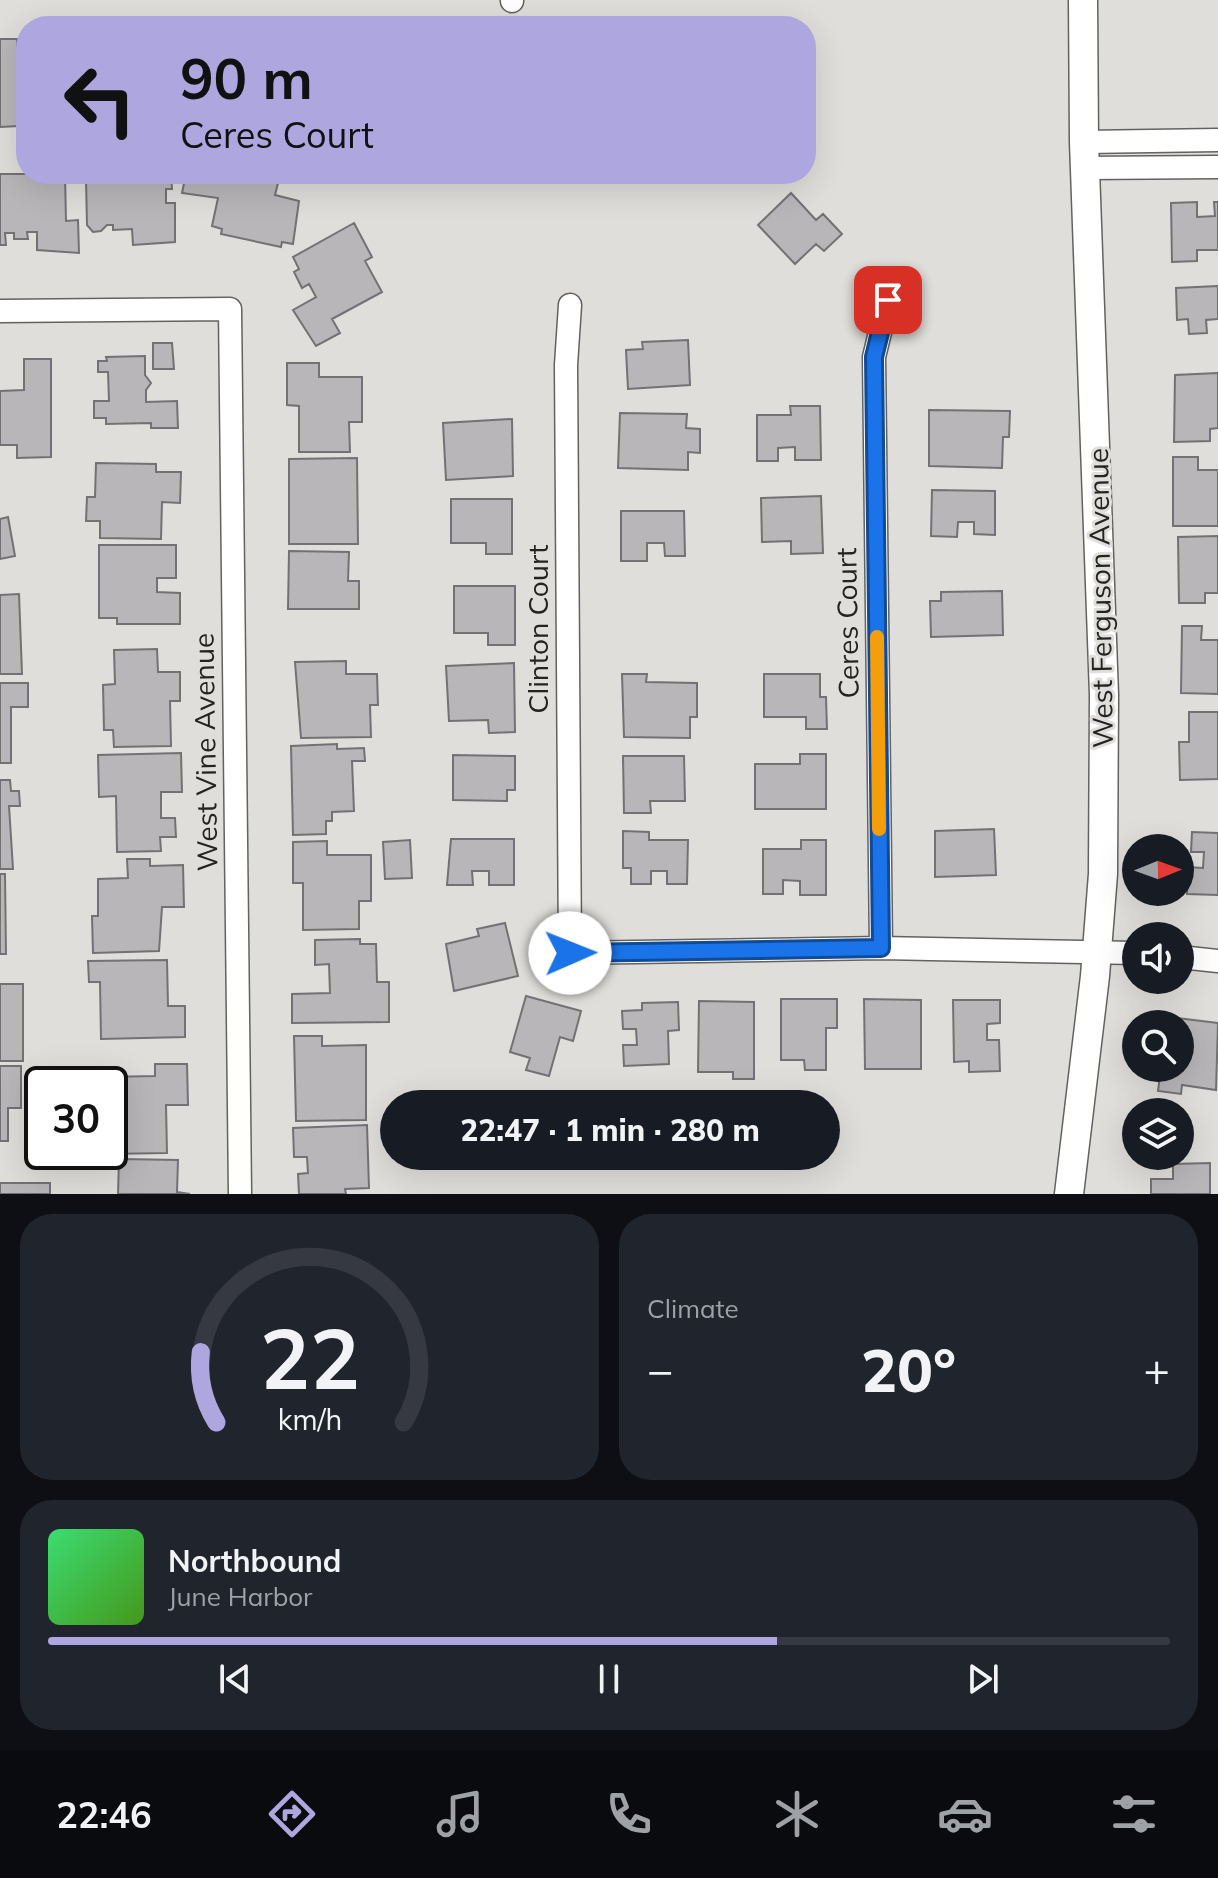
<!DOCTYPE html>
<meta charset="utf-8">
<style>
:root{--surface:#171b24;--page:#20242c;--text:#f1f3f6;--muted:#9ea1a6;--line:#363941;--accent:#aea7df}
body{margin:0;font-family:Mulish,sans-serif;background:var(--page);color:var(--text);height:100vh;display:flex;flex-direction:column;font-size:30px;white-space:nowrap}
*{box-sizing:border-box;margin:0}
p{font-size:26px;color:var(--muted)}
.icon{flex:none;width:44px;height:44px;fill:none;stroke:currentColor;stroke-width:2;stroke-linecap:round;stroke-linejoin:round}
.map{position:relative;height:1194px;overflow:hidden}
.drawer{display:flex;flex-direction:column;gap:20px;padding:20px;background:#0d0f14;flex:1}
.drawer>*{flex:none}
.hud{position:absolute;left:16px;top:16px;width:800px;height:168px;border-radius:32px;box-shadow:0 8px 32px #0002;background:#aea7df;color:#111;overflow:hidden}
.needle{width:52px;rotate:89deg}
.buttons{position:absolute;left:1122px;top:834px;display:grid;gap:16px}
.buttons a{display:grid;place-items:center;width:72px;height:72px;border-radius:50%;background:var(--surface);box-shadow:0 8px 32px #0002;font-size:40px}
.speed{position:absolute;left:24px;top:1066px;display:flex;gap:16px;font-size:40px;font-weight:700;text-align:center}
.speed>*{display:grid;place-content:center;width:104px;height:104px;border-radius:50%;background:var(--surface);box-shadow:0 8px 32px #0002;line-height:1}
.speed .limit{border:4px solid #111;border-radius:12px;background:#fff;color:#111}
.pin{position:absolute;display:grid;place-items:center;width:68px;height:68px;color:#fff;margin:-34px;border-radius:16px;box-shadow:0 4px 12px #0006}
.me{position:absolute;width:88px;margin:-44px;rotate:89deg;stroke-linejoin:round;filter:drop-shadow(0 0 6px #0008)}
.turn{display:flex;align-items:center;gap:28px;height:168px;padding:0 32px;font-size:36px}
.turn .icon{width:104px;height:104px;stroke-width:2.5}
.turn b{display:block;font-size:56px;line-height:68px}
.big{font-size:60px;font-weight:800;line-height:1.1}
.drawer .widget{flex:1;display:flex;flex-direction:column;justify-content:center;gap:12px;min-width:0;padding:0 28px;border-radius:32px;background:var(--page)}
.drawer .dial{align-items:center;gap:0}
.dial svg{height:208px;overflow:visible;fill:none;stroke:var(--line);stroke-width:7;stroke-linecap:round;text-anchor:middle}
.dial text{fill:var(--text);stroke:none}
.song{display:flex;align-items:center;gap:24px}
.cover{width:96px;height:96px;border-radius:12px;background:linear-gradient(135deg,hsl(140 70% 55%),hsl(100 70% 35%))}
.played{height:8px;border-radius:4px;background:linear-gradient(90deg,var(--accent) 65%,var(--line) 65%)}
.keys{display:flex;justify-content:space-around;direction:ltr}
.heat{display:flex;justify-content:space-between;align-items:center;font-size:44px;direction:ltr}
.drawer .tiles{flex:1;display:grid;gap:20px;grid-template-columns:1fr 1fr}
.widget:last-child{grid-column:span 2}
.trip{position:absolute;left:380px;top:1090px;width:460px;height:80px;border-radius:40px;background:var(--surface);box-shadow:0 8px 32px #0002;font-weight:800;line-height:80px;text-align:center}
.tab-bar{display:flex;height:128px;justify-content:space-around;align-items:center;background:#090b0e;color:var(--muted)}
.tab-bar .icon{width:56px;height:56px}
.tab-bar .active{color:var(--accent)}
.tab-bar b{font-size:36px;color:var(--text)}
.map>svg:first-child{display:block}
.building{fill:#b9b6ba;stroke:#747175;stroke-width:2}
.lines{fill:none;stroke-linecap:round;stroke-linejoin:round}
.minor-casing{stroke:#63625e;stroke-width:25}
.tertiary-casing{stroke:#63625e;stroke-width:31}
.minor{stroke:#fff;stroke-width:22}
.tertiary{stroke:#fff;stroke-width:28}
.route-casing{stroke:#114b97;stroke-width:20}
.route{stroke:#1a73e8;stroke-width:14}
.slow{stroke:#f59e0b;stroke-width:14}
.labels{text-anchor:middle;dominant-baseline:central;stroke-width:6;stroke-linejoin:round;paint-order:stroke}
.street-label{font-size:28px;fill:#232321;stroke:#dfdeda}
</style>
<div class="map">
<svg width="1218" height="1194" viewBox="0 0 1218 1194">
<rect width="100%" height="100%" fill="#dfdeda"/>
<path class="building" d="M 0,39 L 17,39 L 19,126 L 0,127 Z
M 0,174 L 65,174 L 66,221 L 78,220 L 79,253 L 37,250 L 37,232 L 27,232 L 28,239 L 14,239 L 14,233 L 5,233 L 6,245 L 0,245 Z
M 135,174 L 171,174 L 172,189 L 166,189 L 166,203 L 175,203 L 175,242 L 133,245 L 132,229 L 113,230 L 113,225 L 107,225 L 101,231 L 93,232 L 87,225 L 86,180 L 135,179 Z
M 186,174 L 238,174 L 278,183 L 275,195 L 299,201 L 293,244 L 282,242 L 281,247 L 221,234 L 222,229 L 212,226 L 218,198 L 182,193 Z
M 791,193 L 816,220 L 823,214 L 842,234 L 824,251 L 816,244 L 795,264 L 758,225 Z
M 1197,202 L 1197,217 L 1215,216 L 1214,202 L 1218,202 L 1218,250 L 1197,250 L 1197,261 L 1172,262 L 1171,203 Z
M 354,223 L 372,257 L 365,261 L 382,292 L 332,319 L 340,333 L 316,346 L 293,310 L 316,297 L 309,284 L 302,288 L 294,272 L 299,269 L 293,257 Z
M 1218,286 L 1218,319 L 1206,320 L 1207,333 L 1189,334 L 1188,319 L 1177,320 L 1176,288 Z
M 688,340 L 690,385 L 628,389 L 626,350 L 643,349 L 642,342 Z
M 153,343 L 172,343 L 174,369 L 153,369 Z
M 145,356 L 145,375 L 151,383 L 146,390 L 146,402 L 177,401 L 178,428 L 151,428 L 151,423 L 106,424 L 106,418 L 94,418 L 94,401 L 109,401 L 108,372 L 98,372 L 98,361 L 107,361 L 106,357 Z
M 24,359 L 51,359 L 51,457 L 17,458 L 17,445 L 0,445 L 0,391 L 24,390 Z
M 287,363 L 319,363 L 319,377 L 362,377 L 362,422 L 349,422 L 350,452 L 299,452 L 299,406 L 287,405 Z
M 1218,373 L 1218,428 L 1210,429 L 1210,441 L 1174,442 L 1175,375 Z
M 790,406 L 820,406 L 821,460 L 795,460 L 795,447 L 778,448 L 778,461 L 757,461 L 757,415 L 791,415 Z
M 929,410 L 1010,411 L 1009,437 L 1003,437 L 1002,468 L 929,466 Z
M 620,413 L 687,414 L 686,428 L 700,429 L 700,453 L 688,452 L 688,470 L 618,468 Z
M 512,419 L 513,476 L 446,480 L 443,423 Z
M 1173,457 L 1198,457 L 1198,470 L 1218,470 L 1218,526 L 1173,526 Z
M 357,458 L 358,544 L 289,544 L 289,459 Z
M 96,463 L 156,464 L 156,472 L 181,472 L 180,503 L 162,502 L 161,539 L 100,538 L 100,521 L 86,521 L 87,497 L 95,497 Z
M 932,490 L 995,491 L 995,535 L 974,534 L 974,522 L 958,522 L 957,537 L 931,536 Z
M 821,496 L 823,553 L 791,554 L 791,541 L 762,542 L 761,498 Z
M 451,499 L 512,499 L 512,554 L 486,554 L 486,543 L 451,543 Z
M 621,511 L 684,511 L 685,556 L 665,556 L 664,543 L 647,543 L 647,561 L 621,561 Z
M 8,517 L 15,556 L 0,559 L 0,519 Z
M 1218,536 L 1218,593 L 1205,593 L 1205,603 L 1179,603 L 1178,537 Z
M 99,545 L 176,545 L 176,578 L 157,578 L 157,592 L 180,593 L 180,624 L 117,624 L 117,618 L 99,618 Z
M 289,551 L 349,552 L 348,581 L 359,581 L 359,609 L 288,609 Z
M 454,586 L 515,586 L 515,645 L 488,645 L 488,633 L 454,633 Z
M 1002,591 L 1003,635 L 931,637 L 930,601 L 941,601 L 941,592 Z
M 19,594 L 22,674 L 0,674 L 0,595 Z
M 1182,626 L 1202,626 L 1201,640 L 1218,640 L 1218,694 L 1181,693 Z
M 157,649 L 158,672 L 180,672 L 180,701 L 170,701 L 171,746 L 114,747 L 113,730 L 104,730 L 103,685 L 115,684 L 114,650 Z
M 346,661 L 346,674 L 377,674 L 378,705 L 370,705 L 371,737 L 301,738 L 295,662 Z
M 514,663 L 515,732 L 489,733 L 488,720 L 449,721 L 446,666 Z
M 622,674 L 647,674 L 646,682 L 697,683 L 697,717 L 690,717 L 690,738 L 624,737 Z
M 764,674 L 820,674 L 820,697 L 826,697 L 827,729 L 806,729 L 806,717 L 764,717 Z
M 0,683 L 28,683 L 28,707 L 11,707 L 11,763 L 0,763 Z
M 1189,712 L 1218,712 L 1218,779 L 1180,780 L 1179,742 L 1189,742 Z
M 337,744 L 337,749 L 364,748 L 365,761 L 352,761 L 354,811 L 332,812 L 332,821 L 326,821 L 326,834 L 293,835 L 291,746 Z
M 181,753 L 182,792 L 161,792 L 161,818 L 175,818 L 176,837 L 160,837 L 161,851 L 117,852 L 116,796 L 99,797 L 98,755 Z
M 800,754 L 826,754 L 826,809 L 755,809 L 755,764 L 800,764 Z
M 453,755 L 515,756 L 515,790 L 507,790 L 507,801 L 453,800 Z
M 623,756 L 684,756 L 685,801 L 650,801 L 651,813 L 624,813 Z
M 0,780 L 10,780 L 11,791 L 19,791 L 20,806 L 9,806 L 13,869 L 0,869 Z
M 994,829 L 996,875 L 935,877 L 935,831 Z
M 623,831 L 649,832 L 649,840 L 688,840 L 687,884 L 667,884 L 667,871 L 651,871 L 651,884 L 631,884 L 631,868 L 623,868 Z
M 1192,832 L 1218,833 L 1218,895 L 1187,894 L 1188,867 L 1203,868 L 1204,852 L 1191,852 Z
M 451,839 L 514,839 L 514,885 L 489,885 L 489,871 L 472,871 L 473,885 L 447,885 Z
M 410,840 L 412,878 L 385,879 L 383,842 Z
M 801,840 L 826,840 L 826,895 L 800,895 L 800,881 L 783,880 L 783,894 L 763,894 L 763,849 L 801,849 Z
M 327,841 L 327,855 L 371,855 L 371,901 L 359,901 L 359,929 L 303,930 L 303,883 L 293,883 L 293,842 Z
M 127,859 L 150,859 L 150,866 L 183,865 L 184,907 L 162,907 L 159,951 L 93,953 L 92,916 L 98,916 L 98,879 L 128,878 Z
M 0,874 L 5,874 L 6,954 L 0,954 Z
M 505,923 L 518,976 L 454,991 L 446,944 L 479,936 L 477,929 Z
M 360,939 L 360,944 L 376,944 L 377,982 L 389,982 L 389,1022 L 292,1023 L 292,994 L 330,993 L 329,964 L 315,965 L 315,940 Z
M 167,960 L 168,1006 L 185,1006 L 185,1037 L 101,1039 L 100,982 L 89,982 L 88,961 Z
M 0,984 L 23,984 L 23,1061 L 0,1061 Z
M 526,996 L 581,1011 L 573,1041 L 560,1037 L 549,1076 L 526,1070 L 530,1058 L 510,1052 Z
M 781,999 L 837,999 L 837,1028 L 826,1028 L 826,1070 L 805,1070 L 804,1060 L 781,1060 Z
M 864,999 L 921,1000 L 921,1069 L 865,1069 Z
M 953,1000 L 1000,1000 L 1000,1023 L 987,1024 L 987,1040 L 999,1040 L 1000,1071 L 969,1072 L 969,1061 L 954,1062 Z
M 699,1001 L 754,1002 L 754,1079 L 733,1079 L 733,1072 L 698,1072 Z
M 678,1002 L 679,1030 L 668,1031 L 669,1064 L 624,1066 L 623,1045 L 637,1045 L 636,1029 L 623,1029 L 622,1011 L 642,1010 L 642,1003 Z
M 1169,1017 L 1218,1023 L 1216,1090 L 1182,1085 L 1181,1094 L 1158,1091 L 1161,1068 L 1180,1068 L 1180,1024 L 1168,1024 Z
M 294,1036 L 322,1036 L 322,1046 L 366,1045 L 366,1120 L 296,1121 Z
M 155,1064 L 187,1064 L 188,1105 L 166,1105 L 167,1153 L 106,1154 L 110,1152 L 110,1084 L 105,1084 L 104,1077 L 155,1076 Z
M 0,1066 L 21,1066 L 21,1108 L 8,1108 L 8,1141 L 0,1141 Z
M 367,1125 L 369,1188 L 345,1189 L 346,1194 L 299,1194 L 298,1174 L 308,1173 L 307,1157 L 294,1157 L 293,1128 Z
M 119,1159 L 178,1160 L 177,1192 L 190,1194 L 118,1194 Z
M 1210,1163 L 1210,1194 L 1151,1194 L 1151,1179 L 1173,1179 L 1173,1164 Z
M 0,1183 L 50,1183 L 50,1194 L 0,1194 Z"/>
<g class="lines">
<defs>
<path id="minor" d="M 512,1 L 512,0
M 1084,142 L 1218,140
M 1085,168 L 1218,167
M 570,305 L 566,365 L 570,953 L 881,948 L 1136,953
M 0,311 L 230,309 L 240,1194
M 881,948 L 874,357 L 888,300
M 1180,957 L 1218,961"/>
<path id="tertiary" d="M 1069,1194 L 1095,976 L 1103,874 L 1104,695 L 1084,142 L 1083,0"/>
</defs>
<use href="#minor" class="minor-casing"/>
<use href="#tertiary" class="tertiary-casing"/>
<use href="#minor" class="minor"/>
<use href="#tertiary" class="tertiary"/>
</g>
<g class="lines">
<defs>
<path id="route" d="M 570,953 L 881,948 L 874,357 L 888,300"/>
</defs>
<use href="#route" class="route-casing"/>
<use href="#route" class="route"/>
<path class="slow" d="M 877,637 L 879,829"/>
</g>
<g class="labels">
<g class="street-label">
<text transform="translate(1100 598) rotate(-91)">West Ferguson Avenue</text>
<text transform="translate(847 623) rotate(-91)">Ceres Court</text>
<text transform="translate(537 629) rotate(-90)">Clinton Court</text>
<text transform="translate(205 752) rotate(-91)">West Vine Avenue</text>
</g>
</g>
</svg>
<div class="buttons">
<a><svg class="needle" viewBox="-14 -14 28 28"><path d="M0-13l5 13h-10z" fill="#e53935"/><path d="M0 13l5-13h-10z" fill="#9ea1a6"/></svg></a>
<a><svg class="icon" aria-label="sound" viewBox="0 0 24 24"><path d="M4 9h4l5-4v14l-5-4H4zM17 9q2 3 0 6"/></svg></a>
<a><svg class="icon" aria-label="search" viewBox="0 0 24 24"><circle cx="10" cy="10" r="6"/><path d="M15 15l6 6"/></svg></a>
<a><svg class="icon" aria-label="layers" viewBox="0 0 24 24"><path d="M12 4l9 5-9 5-9-5zM3 14l9 5 9-5"/></svg></a>
</div>
<div class="speed"><div class="limit">30</div></div>
<div class="pin" style="left:888px;top:300px;background:#d93025"><svg class="icon" aria-label="arrive" viewBox="0 0 24 24"><path d="M6 21V4h12l-3 4 3 4H6"/></svg></div>
<svg class="me" style="left:570px;top:953px" viewBox="-20 -20 40 40"><circle r="19" fill="#fff"/><path d="M0-13L10 11 0 6-10 11z" fill="#1a73e8"/></svg>
<div class="trip">22:47 · 1 min · 280 m</div>
<div class="hud">
<div class="turn"><svg class="icon" aria-label="left" viewBox="0 0 24 24"><path d="M17 20v-9H6M10 6l-5 5 5 5"/></svg><div><b>90 m</b>Ceres Court</div></div>
</div>
</div>
<section class="drawer">
<div class="tiles">
<div class="widget dial"><svg viewBox="0 0 100 80">
<path d="M14 69A42 42 0 1 1 86 69"/>
<path d="M14 69A42 42 0 0 1 8 42" stroke="#aea7df"/>
<text x="50" y="56" font-size="32" font-weight="700">22</text>
<text x="50" y="72" font-size="11">km/h</text>
</svg></div>
<div class="widget"><p>Climate</p>
<div class="heat"><a>−</a><b class="big">20°</b><a>+</a></div>
</div>
<div class="widget">
<div class="song"><i class="cover"></i><div><b>Northbound</b><p>June Harbor</p></div></div>
<div class="played"></div>
<div class="keys"><svg class="icon" aria-label="previous" viewBox="0 0 24 24"><path d="M18 5L8 12l10 7zM5 5v14"/></svg><svg class="icon" aria-label="pause" viewBox="0 0 24 24"><path d="M8 5v14M16 5v14"/></svg><svg class="icon" aria-label="next" viewBox="0 0 24 24"><path d="M6 5l10 7-10 7zM19 5v14"/></svg></div>
</div>
</div>
</section>
<nav class="tab-bar">
<b>22:46</b>
<svg class="icon active" aria-label="directions" viewBox="0 0 24 24"><path d="M12 3l9 9-9 9-9-9zM9 14v-3h6M13 9l2 2-2 2"/></svg>
<svg class="icon" aria-label="music" viewBox="0 0 24 24"><path d="M9 18V5l10-2v13"/><circle cx="6" cy="18" r="3"/><circle cx="16" cy="16" r="3"/></svg>
<svg class="icon" aria-label="phone" viewBox="0 0 24 24"><path d="M5 4h4l2 5-3 2q2 4 5 5l2-3 5 2v4C11 20 4 13 5 4z"/></svg>
<svg class="icon" aria-label="climate" viewBox="0 0 24 24"><path d="M12 3v18M4 7l16 10M4 17L20 7"/></svg>
<svg class="icon" aria-label="car" viewBox="0 0 24 24"><path d="M5 17H2v-5l4-1 3-4h7l3 4 3 1v5h-3M9 17h6M6 11h13"/><circle cx="7" cy="17" r="2"/><circle cx="17" cy="17" r="2"/></svg>
<svg class="icon" aria-label="filters" viewBox="0 0 24 24"><path d="M4 7h16M4 17h16"/><circle cx="9" cy="7" r="2"/><circle cx="15" cy="17" r="2"/></svg>
</nav>
